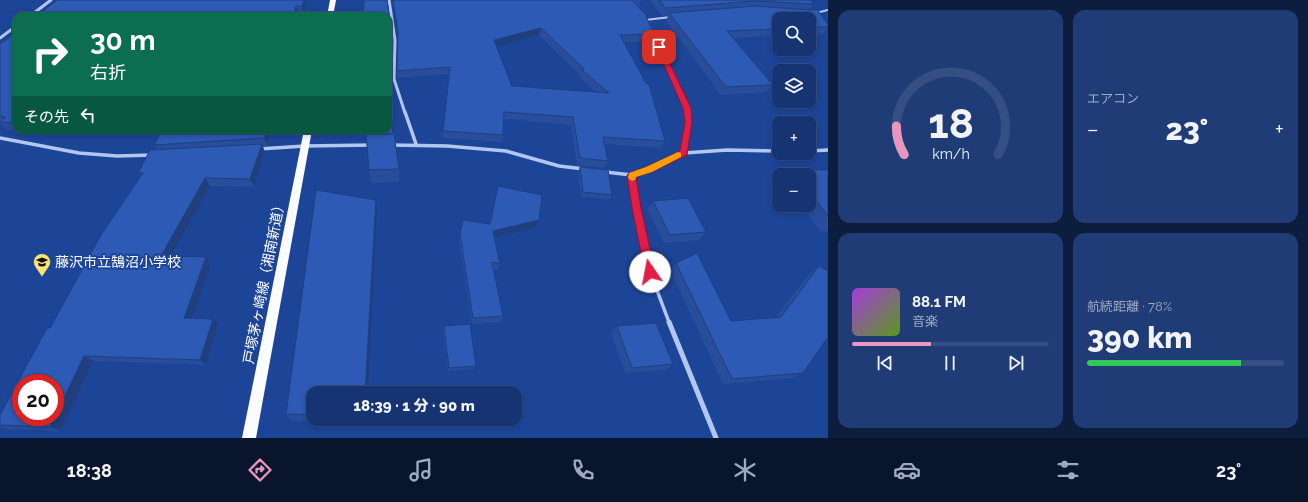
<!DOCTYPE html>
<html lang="ja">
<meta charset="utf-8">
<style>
:root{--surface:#163471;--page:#1f3c76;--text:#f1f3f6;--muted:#9eaac3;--line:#354f84;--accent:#e797bd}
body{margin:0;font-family:Raleway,"Noto Sans JP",sans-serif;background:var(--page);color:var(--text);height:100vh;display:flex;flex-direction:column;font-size:15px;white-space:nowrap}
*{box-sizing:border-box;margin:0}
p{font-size:13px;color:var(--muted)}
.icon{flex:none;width:22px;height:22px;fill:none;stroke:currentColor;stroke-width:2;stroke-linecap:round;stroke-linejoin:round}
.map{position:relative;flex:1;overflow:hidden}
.details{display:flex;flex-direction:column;gap:10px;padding:10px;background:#0c1d3e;width:480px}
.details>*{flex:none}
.hud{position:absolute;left:12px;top:12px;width:380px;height:122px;border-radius:12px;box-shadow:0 2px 6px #0003,0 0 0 1px var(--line);background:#0b6e4f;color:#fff;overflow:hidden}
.controls{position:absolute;left:772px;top:12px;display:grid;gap:8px}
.controls a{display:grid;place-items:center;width:44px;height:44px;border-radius:8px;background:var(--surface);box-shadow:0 2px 6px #0003,0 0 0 1px var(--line);font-size:20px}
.speed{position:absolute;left:12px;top:374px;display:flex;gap:8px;font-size:20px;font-weight:700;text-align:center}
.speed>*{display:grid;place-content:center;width:52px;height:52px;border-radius:50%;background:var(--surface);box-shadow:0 2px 6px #0003,0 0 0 1px var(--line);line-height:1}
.speed .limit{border:6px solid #d22;background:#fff;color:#111}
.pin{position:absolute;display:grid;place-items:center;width:34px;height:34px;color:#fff;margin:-17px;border-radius:8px;box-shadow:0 2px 6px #0006}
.me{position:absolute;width:44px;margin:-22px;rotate:348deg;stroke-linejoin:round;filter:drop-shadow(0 0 3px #0008)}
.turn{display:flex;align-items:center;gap:14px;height:84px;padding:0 12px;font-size:18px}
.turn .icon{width:52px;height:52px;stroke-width:2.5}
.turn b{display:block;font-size:28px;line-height:34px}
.then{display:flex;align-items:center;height:38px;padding:0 12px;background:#0003;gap:8px;font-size:15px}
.big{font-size:30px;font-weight:800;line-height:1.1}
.details .tile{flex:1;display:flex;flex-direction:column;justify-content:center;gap:6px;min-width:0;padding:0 14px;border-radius:12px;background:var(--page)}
.details .dial{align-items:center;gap:0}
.dial svg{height:104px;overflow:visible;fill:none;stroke:var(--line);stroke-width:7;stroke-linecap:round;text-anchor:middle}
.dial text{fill:var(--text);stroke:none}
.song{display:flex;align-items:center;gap:12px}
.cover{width:48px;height:48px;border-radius:6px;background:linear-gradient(135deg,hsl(280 70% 55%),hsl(90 70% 35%))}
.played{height:4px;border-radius:2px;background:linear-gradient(90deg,var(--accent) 40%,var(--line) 40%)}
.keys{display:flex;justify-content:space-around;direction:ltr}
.heat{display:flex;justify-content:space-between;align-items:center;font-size:22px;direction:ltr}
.charge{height:6px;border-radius:3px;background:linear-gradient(90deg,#34c759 78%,var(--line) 0)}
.details .tiles{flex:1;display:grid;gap:10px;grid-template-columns:repeat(2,1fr)}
.trip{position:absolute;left:306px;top:386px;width:216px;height:40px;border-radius:12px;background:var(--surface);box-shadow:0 2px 6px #0003,0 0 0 1px var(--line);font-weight:800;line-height:40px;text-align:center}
.menu{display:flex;height:64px;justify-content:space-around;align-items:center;background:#09152d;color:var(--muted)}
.menu .icon{width:28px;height:28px}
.menu .selected{color:var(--accent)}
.menu b{font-size:18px;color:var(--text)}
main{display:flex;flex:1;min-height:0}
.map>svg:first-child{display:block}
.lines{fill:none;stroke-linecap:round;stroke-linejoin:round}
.service-far2{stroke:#b2c7ef;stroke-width:2}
.service-far1{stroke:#b2c7ef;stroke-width:3}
.service{stroke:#b2c7ef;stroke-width:3.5}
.minor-far2{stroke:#b2c7ef;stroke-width:3}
.minor-far1{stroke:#b2c7ef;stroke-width:3.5}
.minor{stroke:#b2c7ef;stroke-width:5}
.primary{fill:#fafbff;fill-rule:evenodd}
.wall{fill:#274d9b;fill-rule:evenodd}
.shaded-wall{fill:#203f7e}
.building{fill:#2d5ab4;stroke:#203f7e;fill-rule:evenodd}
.route{fill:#e11d48;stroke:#92132f}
.slow{fill:#f59e0b}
.labels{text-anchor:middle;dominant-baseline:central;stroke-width:4;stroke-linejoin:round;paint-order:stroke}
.poi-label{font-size:14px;fill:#fff;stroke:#1d4597;text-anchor:start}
.street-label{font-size:14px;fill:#fff;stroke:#1d4597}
</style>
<main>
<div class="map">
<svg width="828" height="438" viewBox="0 0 828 438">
<rect width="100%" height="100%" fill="#1d4597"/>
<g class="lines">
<path class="service-far2" d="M 816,13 L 828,10
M 645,20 L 671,17"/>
<path class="service-far1" d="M 632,175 L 647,256"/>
<path class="service" d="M 647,255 L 650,272 L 669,322"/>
<path class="minor-far2" d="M 389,0 L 395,40 L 394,79 L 405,113
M 30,16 L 51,0
M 649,27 L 687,108 L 687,113
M 0,38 L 16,26"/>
<path class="minor-far1" d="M 405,112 L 416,144
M 0,138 L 79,153 L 117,156 L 153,155
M 391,145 L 447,146 L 506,151 L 559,166 L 584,169
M 259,149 L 305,146 L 372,145
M 809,151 L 828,150
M 684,153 L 688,122 L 687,112
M 605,172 L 632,175 L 649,170 L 684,153 L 727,150 L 779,151"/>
<path class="minor" d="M 669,322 L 716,438"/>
<path class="primary" d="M 330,0 L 336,0 L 333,16 L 327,16 Z
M 304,130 L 312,130 L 256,438 L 242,438 Z"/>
</g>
<path class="wall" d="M 307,0 L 304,13 L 298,13 L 297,16 L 37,16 Z
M 392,0 L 641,0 L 641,1 L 639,7 L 653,34 L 649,41 L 624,42 L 665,141 L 661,148 L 605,144 L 608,161 L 604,168 L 577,165 L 571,125 L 504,119 L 503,135 L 502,142 L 442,138 L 449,74 L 397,78 L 398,37 ZM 539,35 L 580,75 L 579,77 L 596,92 L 512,86 L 497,47 Z
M 650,0 L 811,0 L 814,4 L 810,10 L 828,25 L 828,28 L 823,34 L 809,34 L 809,19 L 779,19 L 779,36 L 732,38 L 773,85 L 767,92 L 721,95 L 666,21 L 668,16 L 662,16 Z
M 388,16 L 392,40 L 391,79 L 388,79 Z
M 16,32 L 16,130 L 7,130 L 0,123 L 0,43 L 2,43 Z
M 20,130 L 271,130 L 267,145 L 262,146 L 265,152 L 254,187 L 210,186 L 171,256 L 206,257 L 211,264 L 192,318 L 218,325 L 206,365 L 93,361 L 61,431 L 7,429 L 0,427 L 0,415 L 50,328 L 141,176 L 138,173 L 158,150 L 154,145 L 160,135 Z
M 393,134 L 399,169 L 399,182 L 371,183 L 369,170 Z
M 580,167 L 612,195 L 610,199 L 581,197 L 578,172 Z
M 793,169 L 828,170 L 828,231 L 820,231 L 801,205 L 809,205 L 809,175 L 786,175 Z
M 376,200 L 377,213 L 368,393 L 313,393 L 313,419 L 367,419 L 367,423 L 292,421 L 286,414 Z
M 653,201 L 706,232 L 699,240 L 664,243 L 647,209 Z
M 463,220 L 490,224 L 536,228 L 495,237 L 500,264 L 498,270 L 494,269 L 503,316 L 501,322 L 472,324 L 459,241 Z
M 676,263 L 731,321 L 776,317 L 810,273 L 819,266 L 803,373 L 792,378 L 723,384 L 670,270 Z
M 444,326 L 476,366 L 475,369 L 448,371 L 443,329 Z
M 617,326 L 673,364 L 666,370 L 625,373 L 611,333 Z"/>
<path class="shaded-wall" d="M 304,0 L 307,0 L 304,13 L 302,6 Z
M 296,6 L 298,13 L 297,16 L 293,16 Z
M 541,28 L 539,35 L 493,48 L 494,40 Z
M 267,130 L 271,130 L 267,145 L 264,138 Z
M 262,144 L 265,152 L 254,187 L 250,179 Z
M 205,178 L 210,186 L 167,263 L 161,256 Z
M 376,200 L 377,213 L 368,393 L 365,393 Z
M 539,220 L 536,228 L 492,238 L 493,231 Z
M 206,257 L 211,264 L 190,324 L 184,318 Z
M 213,319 L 218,325 L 206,365 L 200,360 Z
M 84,356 L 93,361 L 61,431 L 50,427 Z"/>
<path class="building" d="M 57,0 L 304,0 L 302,6 L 296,6 L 293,16 L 37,16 Z
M 364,0 L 387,0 L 392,33 L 391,71 L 388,71 L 388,16 L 363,16 Z
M 393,0 L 632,0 L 646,15 L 653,34 L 620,35 L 646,83 L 649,84 L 665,141 L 603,137 L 608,161 L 580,158 L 573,117 L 504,112 L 503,135 L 443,131 L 450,67 L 397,71 L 398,32 ZM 541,28 L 584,69 L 582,70 L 609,93 L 512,86 L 494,40 Z
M 659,0 L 811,0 L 814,4 L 755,1 L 666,8 Z
M 755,6 L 811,10 L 817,9 L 828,25 L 828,27 L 809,27 L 809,19 L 779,19 L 779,29 L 727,31 L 773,85 L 726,87 L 669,13 Z
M 16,32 L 16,123 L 0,122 L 6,117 L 0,116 L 0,43 L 2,43 Z
M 388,96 L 393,134 L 366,134 L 366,130 L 388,130 Z
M 162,130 L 267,130 L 264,138 L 154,145 Z
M 366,134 L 394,134 L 399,169 L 369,170 Z
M 262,144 L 250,179 L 205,178 L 161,256 L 206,257 L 184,318 L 213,319 L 200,360 L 84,356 L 50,427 L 0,425 L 0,415 L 47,328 L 50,328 L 101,235 L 143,173 L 138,173 L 150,150 ZM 21,383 L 55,383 L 55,417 L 21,417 Z
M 580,167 L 608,170 L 612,195 L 583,192 Z
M 793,169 L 828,170 L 828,216 L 809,191 L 809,175 L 797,175 Z
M 498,186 L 542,195 L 539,220 L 493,231 L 500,264 L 492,262 L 503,316 L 473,318 L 460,234 L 463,220 L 490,224 Z
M 316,190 L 376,200 L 365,393 L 313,393 L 313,415 L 286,414 Z
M 688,198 L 706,232 L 670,235 L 653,201 Z
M 697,253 L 731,321 L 781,317 L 819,266 L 828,271 L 828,337 L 803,373 L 732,379 L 676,263 Z
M 656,323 L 673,364 L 632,368 L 617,326 Z
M 470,324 L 476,366 L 449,368 L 444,326 Z"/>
<path class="route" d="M 657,45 L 662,47 L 691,108 L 692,122 L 687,155 L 652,172 L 636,177 L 641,208 L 655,272 L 654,275 L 650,277 L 647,275 L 645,272 L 632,208 L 627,175 L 629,173 L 646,167 L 680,151 L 685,122 L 683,108 L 656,47 Z"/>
<path class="slow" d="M 678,152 L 681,153 L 681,157 L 652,172 L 636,177 L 635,180 L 632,181 L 628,178 L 629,173 L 646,167 Z"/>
<defs>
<symbol id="school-pin" viewBox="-11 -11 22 30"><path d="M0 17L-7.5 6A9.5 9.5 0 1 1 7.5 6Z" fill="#fee571" stroke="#1d4597"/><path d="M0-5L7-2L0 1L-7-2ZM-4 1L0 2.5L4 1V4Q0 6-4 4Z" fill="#111"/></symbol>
</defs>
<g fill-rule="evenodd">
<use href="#school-pin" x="32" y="252" width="20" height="27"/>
</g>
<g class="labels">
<g class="poi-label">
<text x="55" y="262">藤沢市立鵠沼小学校</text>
</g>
<g class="street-label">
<text transform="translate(264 281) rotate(-79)">戸塚茅ヶ崎線（湘南新道）</text>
</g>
</g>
</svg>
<div class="controls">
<a><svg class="icon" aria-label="search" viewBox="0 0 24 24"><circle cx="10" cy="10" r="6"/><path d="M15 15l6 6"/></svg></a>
<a><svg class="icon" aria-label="layers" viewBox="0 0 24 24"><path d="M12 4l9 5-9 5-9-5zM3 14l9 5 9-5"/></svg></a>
<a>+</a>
<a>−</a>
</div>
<div class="speed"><div class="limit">20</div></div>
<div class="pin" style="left:659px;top:47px;background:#d93025"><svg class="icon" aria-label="arrive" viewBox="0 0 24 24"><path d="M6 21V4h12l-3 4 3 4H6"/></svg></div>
<svg class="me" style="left:650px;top:272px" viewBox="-20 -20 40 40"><circle r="19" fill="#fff"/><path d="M0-13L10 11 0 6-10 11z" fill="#e11d48"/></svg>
<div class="trip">18:39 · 1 分 · 90 m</div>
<div class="hud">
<div class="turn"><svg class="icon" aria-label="right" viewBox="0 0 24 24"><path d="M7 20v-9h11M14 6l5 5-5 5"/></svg><div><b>30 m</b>右折</div></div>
<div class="then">その先<svg class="icon" aria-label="left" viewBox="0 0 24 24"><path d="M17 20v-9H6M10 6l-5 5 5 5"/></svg></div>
</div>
</div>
<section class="details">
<div class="tiles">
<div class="tile dial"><svg viewBox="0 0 100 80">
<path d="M14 69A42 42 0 1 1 86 69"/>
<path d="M14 69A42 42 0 0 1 8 47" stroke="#e797bd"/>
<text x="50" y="56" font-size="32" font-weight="700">18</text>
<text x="50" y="72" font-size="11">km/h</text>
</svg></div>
<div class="tile"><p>エアコン</p>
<div class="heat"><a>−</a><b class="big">23°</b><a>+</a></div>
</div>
<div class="tile">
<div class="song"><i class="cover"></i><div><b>88.1 FM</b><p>音楽</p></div></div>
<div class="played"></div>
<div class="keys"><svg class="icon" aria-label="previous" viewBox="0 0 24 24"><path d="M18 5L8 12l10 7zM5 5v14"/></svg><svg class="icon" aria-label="pause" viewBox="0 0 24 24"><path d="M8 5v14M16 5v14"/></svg><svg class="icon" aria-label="next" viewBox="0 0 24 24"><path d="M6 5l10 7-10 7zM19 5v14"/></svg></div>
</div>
<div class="tile"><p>航続距離 · 78%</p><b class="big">390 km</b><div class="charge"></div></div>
</div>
</section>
</main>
<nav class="menu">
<b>18:38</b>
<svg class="icon selected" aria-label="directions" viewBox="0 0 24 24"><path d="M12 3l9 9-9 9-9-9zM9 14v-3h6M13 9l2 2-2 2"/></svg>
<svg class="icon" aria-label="music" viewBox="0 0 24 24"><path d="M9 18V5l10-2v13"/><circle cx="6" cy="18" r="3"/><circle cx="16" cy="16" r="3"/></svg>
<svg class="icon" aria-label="phone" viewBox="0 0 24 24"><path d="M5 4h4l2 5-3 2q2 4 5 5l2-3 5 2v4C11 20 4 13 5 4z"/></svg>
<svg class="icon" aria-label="climate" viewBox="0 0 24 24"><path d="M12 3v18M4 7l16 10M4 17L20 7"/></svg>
<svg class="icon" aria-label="car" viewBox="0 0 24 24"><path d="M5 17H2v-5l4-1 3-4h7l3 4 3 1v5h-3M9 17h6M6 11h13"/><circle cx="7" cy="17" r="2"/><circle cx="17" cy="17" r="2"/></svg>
<svg class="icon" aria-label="filters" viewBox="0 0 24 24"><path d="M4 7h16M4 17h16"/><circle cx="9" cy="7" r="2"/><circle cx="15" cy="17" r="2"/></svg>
<b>23°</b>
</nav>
